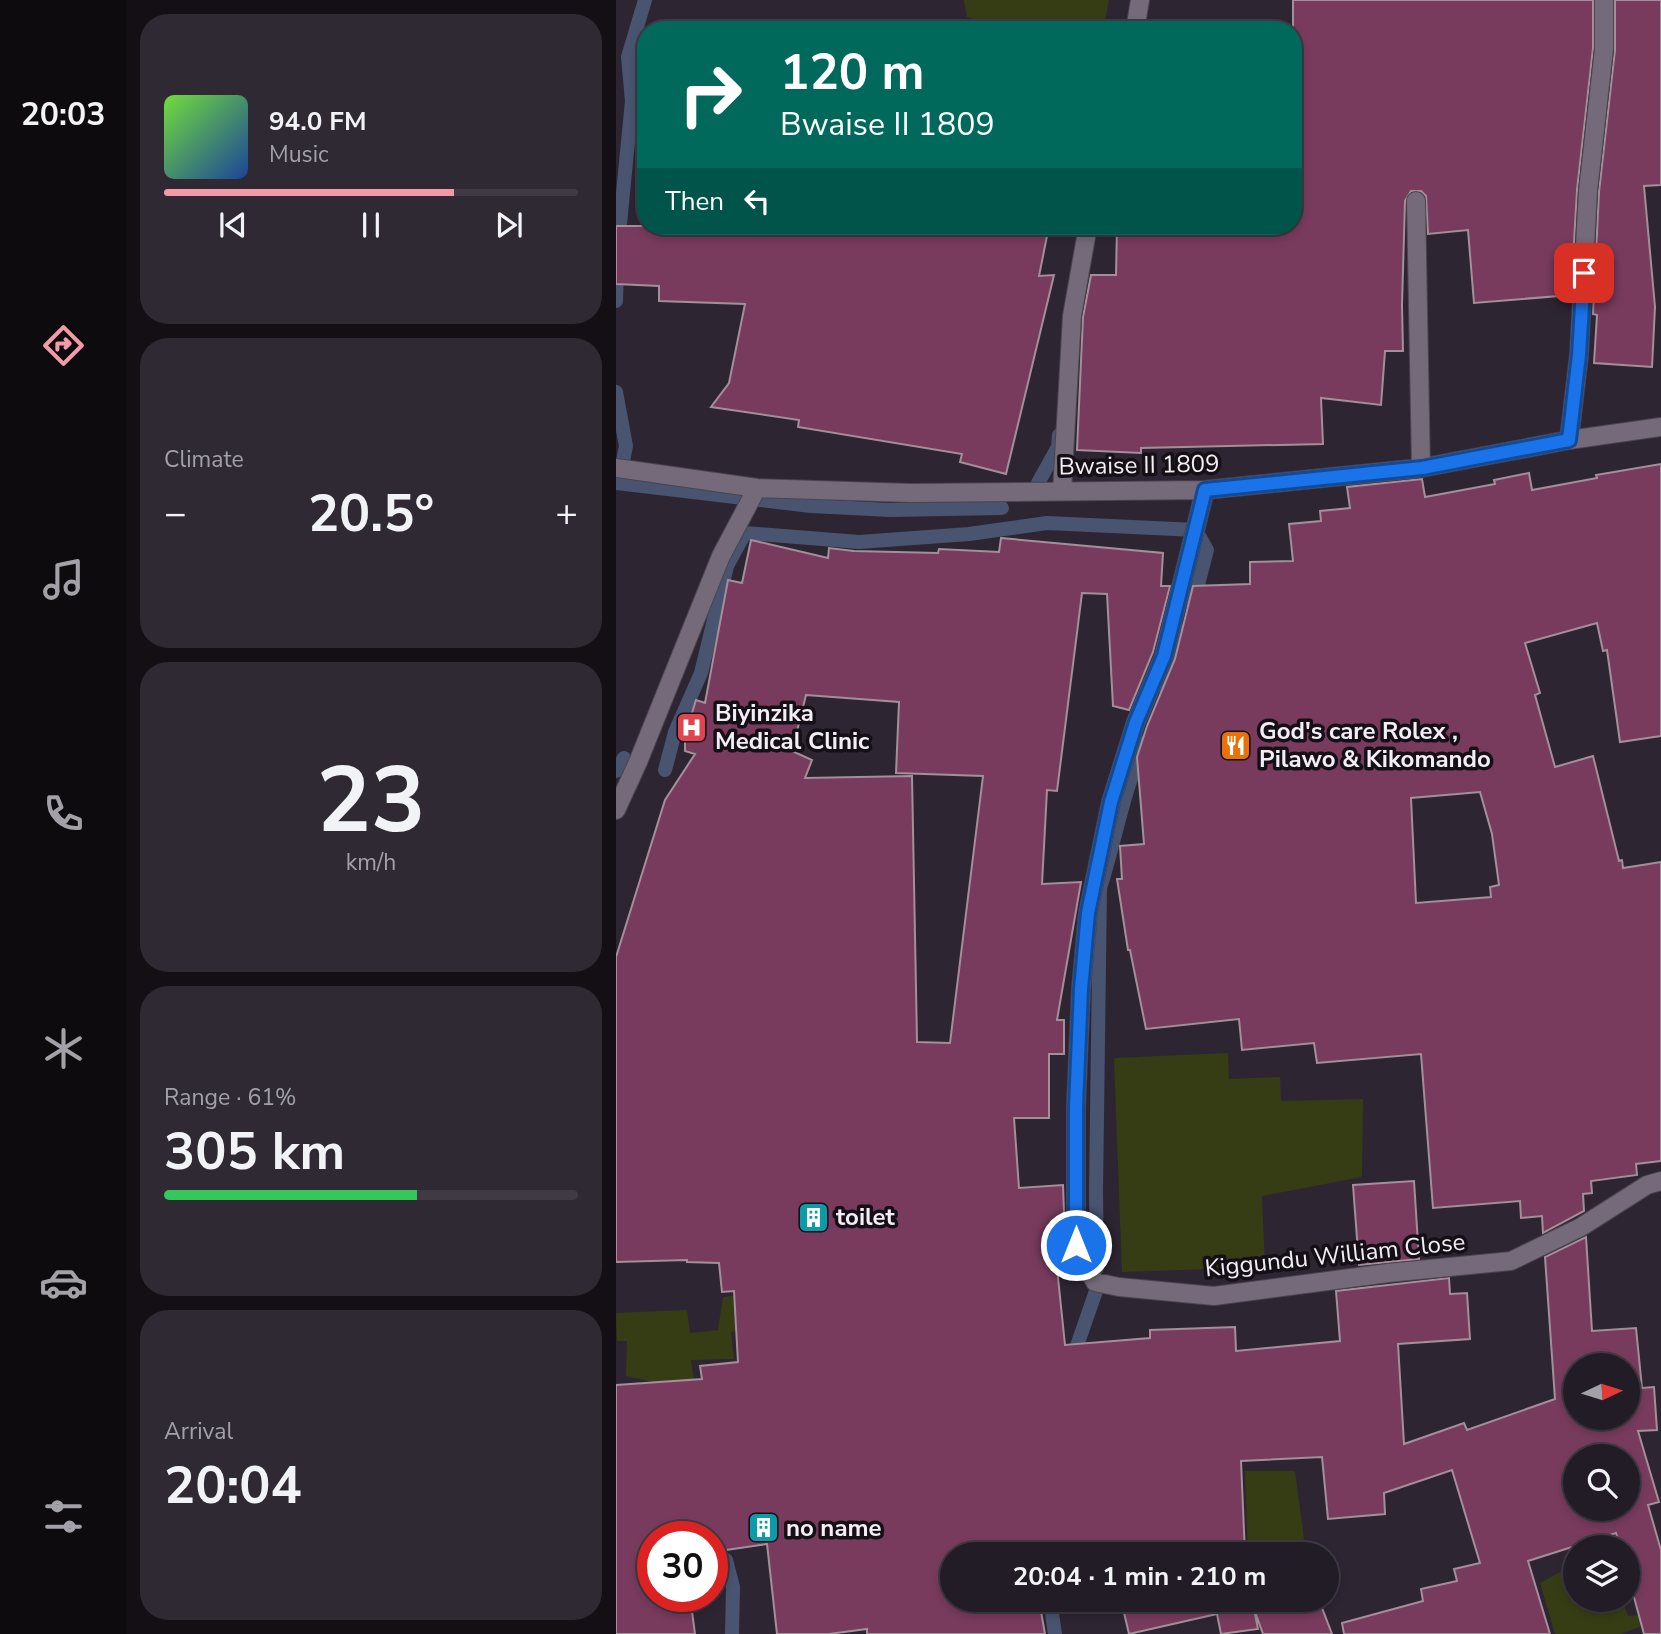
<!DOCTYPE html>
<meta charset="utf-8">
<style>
:root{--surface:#221c26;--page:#2e2932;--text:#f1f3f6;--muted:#a2a1a7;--line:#3f3a43;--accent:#f39aa9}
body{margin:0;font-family:"Nunito Sans",sans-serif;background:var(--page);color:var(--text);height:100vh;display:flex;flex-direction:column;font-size:26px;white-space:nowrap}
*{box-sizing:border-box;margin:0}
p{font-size:23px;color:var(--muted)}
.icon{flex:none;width:38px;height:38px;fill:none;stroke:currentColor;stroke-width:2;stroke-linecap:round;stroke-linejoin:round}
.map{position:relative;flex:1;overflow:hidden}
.sheet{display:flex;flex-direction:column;gap:14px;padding:14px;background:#130f15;width:490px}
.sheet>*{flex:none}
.guide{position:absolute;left:21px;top:21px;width:665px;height:214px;border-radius:28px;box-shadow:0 4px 10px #0003,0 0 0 2px var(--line);background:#00695c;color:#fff;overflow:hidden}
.needle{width:46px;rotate:86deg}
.buttons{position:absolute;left:947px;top:1353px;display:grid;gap:14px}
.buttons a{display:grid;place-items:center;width:77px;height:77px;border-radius:50%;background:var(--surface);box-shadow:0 4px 10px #0003,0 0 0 2px var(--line);font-size:35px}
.speed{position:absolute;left:21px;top:1521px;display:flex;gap:14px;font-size:35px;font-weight:700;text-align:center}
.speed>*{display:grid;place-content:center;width:91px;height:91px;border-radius:50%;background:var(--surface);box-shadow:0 4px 10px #0003,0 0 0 2px var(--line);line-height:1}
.speed .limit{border:10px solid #d22;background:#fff;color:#111}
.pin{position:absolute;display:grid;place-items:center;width:60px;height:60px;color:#fff;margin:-30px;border-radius:14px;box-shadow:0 4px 10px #0006}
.me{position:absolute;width:77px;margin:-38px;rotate:0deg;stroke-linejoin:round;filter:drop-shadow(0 0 5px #0008)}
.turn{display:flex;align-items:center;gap:24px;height:147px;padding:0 28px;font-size:32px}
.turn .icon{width:91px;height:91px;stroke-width:2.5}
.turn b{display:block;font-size:49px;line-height:60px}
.then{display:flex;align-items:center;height:66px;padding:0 28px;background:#0003;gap:14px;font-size:26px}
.big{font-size:52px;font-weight:700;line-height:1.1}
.sheet .widget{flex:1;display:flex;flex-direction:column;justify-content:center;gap:10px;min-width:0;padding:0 24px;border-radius:28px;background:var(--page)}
.sheet .dial{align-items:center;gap:0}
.dial b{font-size:91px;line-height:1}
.song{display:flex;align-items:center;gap:21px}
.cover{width:84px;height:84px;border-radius:10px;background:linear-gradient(135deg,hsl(100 70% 55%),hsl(220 70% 35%))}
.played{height:7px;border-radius:4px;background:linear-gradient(90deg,var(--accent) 70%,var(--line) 70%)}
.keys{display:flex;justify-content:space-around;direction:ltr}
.heat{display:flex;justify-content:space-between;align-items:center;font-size:38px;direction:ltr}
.charge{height:10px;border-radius:5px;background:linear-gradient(90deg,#34c759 61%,var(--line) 0)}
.trip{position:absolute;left:324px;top:1542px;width:399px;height:70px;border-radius:35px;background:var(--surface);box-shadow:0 4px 10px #0003,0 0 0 2px var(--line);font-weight:700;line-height:70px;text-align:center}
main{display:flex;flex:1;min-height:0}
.tab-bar{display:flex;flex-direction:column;width:126px;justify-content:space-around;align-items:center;background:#0e0b0f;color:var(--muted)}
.tab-bar .icon{width:49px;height:49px}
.tab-bar .on{color:var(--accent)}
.tab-bar b{font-size:32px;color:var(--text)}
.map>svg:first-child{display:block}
.green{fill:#363d15}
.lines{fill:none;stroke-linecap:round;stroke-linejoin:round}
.stream{stroke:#495470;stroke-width:14}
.building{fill:#783b5d;stroke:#a38f99;stroke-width:2;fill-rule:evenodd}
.minor-casing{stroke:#4b444f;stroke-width:20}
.minor{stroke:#746a79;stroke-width:18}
.route-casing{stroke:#114b97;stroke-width:18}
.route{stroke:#1a73e8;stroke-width:12}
.labels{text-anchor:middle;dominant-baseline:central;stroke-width:7;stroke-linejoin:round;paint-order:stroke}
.street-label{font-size:24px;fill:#f2edf6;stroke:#141016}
.poi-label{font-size:24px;font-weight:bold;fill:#f2edf6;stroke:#141016;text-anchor:start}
</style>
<main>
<nav class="tab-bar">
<b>20:03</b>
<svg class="icon on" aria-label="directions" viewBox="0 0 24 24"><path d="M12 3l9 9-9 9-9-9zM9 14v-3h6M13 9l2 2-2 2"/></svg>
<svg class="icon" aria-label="music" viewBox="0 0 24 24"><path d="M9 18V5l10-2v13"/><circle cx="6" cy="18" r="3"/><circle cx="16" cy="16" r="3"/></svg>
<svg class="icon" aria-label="phone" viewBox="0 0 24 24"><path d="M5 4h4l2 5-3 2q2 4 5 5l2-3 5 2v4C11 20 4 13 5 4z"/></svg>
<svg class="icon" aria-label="climate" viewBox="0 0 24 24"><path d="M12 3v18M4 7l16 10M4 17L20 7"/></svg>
<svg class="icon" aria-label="car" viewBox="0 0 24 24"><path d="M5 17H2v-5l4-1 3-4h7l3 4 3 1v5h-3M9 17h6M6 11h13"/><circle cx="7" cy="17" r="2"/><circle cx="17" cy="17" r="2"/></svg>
<svg class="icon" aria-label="filters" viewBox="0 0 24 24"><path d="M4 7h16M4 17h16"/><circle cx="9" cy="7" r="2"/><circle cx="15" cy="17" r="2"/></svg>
</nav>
<section class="sheet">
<div class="widget">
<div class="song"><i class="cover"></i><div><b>94.0 FM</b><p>Music</p></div></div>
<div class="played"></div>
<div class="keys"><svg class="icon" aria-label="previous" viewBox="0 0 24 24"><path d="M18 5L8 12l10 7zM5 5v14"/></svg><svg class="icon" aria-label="pause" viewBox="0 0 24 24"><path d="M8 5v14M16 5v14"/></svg><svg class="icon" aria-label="next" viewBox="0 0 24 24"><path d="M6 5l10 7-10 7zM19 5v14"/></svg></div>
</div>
<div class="widget"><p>Climate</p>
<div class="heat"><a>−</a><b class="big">20.5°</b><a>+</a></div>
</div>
<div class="widget dial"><b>23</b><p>km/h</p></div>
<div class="widget"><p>Range · 61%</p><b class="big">305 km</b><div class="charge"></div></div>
<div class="widget"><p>Arrival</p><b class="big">20:04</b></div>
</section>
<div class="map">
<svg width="1045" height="1634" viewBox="0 0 1045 1634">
<rect width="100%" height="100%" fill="#2e2533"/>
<path class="green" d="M 348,0 L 493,0 L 487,30 L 392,30 L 351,17 Z
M 612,1053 L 613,1079 L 664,1077 L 665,1101 L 747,1099 L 746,1177 L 646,1196 L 649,1267 L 506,1272 L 498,1058 Z
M 151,1292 L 165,1324 L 115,1332 L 118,1359 L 75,1360 L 80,1392 L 10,1376 L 11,1341 L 1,1341 L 0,1313 L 71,1310 L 74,1333 L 102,1330 L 107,1297 Z
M 629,1471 L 679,1471 L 689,1547 L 632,1552 Z
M 959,1564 L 959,1600 L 1006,1600 L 1012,1616 L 1025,1615 L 1031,1624 L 1005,1634 L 939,1634 L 924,1583 Z"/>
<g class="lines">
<path class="stream" d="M 2,244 L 16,101 L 12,57 L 29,0
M 0,301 L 1,268
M 0,392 L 10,446 L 4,476
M 0,483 L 195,506 L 274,510 L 386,508
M 422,483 L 442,447 L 443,435
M 549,687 L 568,630
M 49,770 L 59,732 L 85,673 L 111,566 L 129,533 L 243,542 L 353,534 L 431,523 L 580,530 L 591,550 L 577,604
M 0,771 L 8,758
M 481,1268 L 480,1192 L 484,888 C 500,838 507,791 529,742
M 456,1360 L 480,1291
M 110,1560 L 117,1587 L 116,1634
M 434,1600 L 439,1634"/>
</g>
<path class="building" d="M 677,0 L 977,0 L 977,48 L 961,190 L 955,295 L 858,303 L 852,230 L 812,234 L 810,196 L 805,191 L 795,191 L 789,201 L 786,305 L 787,351 L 769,351 L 765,405 L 705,398 L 707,444 L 525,448 L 525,453 L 461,450 L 467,317 L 475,275 L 500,275 L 501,226 L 677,226 Z
M 999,0 L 1045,0 L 1045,185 L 1028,186 L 1039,307 L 1036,367 L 978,363 L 981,315 L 977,314 L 983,192 L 999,50 Z
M 0,226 L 433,226 L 423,276 L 438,275 L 390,474 L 344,462 L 346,454 L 182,427 L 183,420 L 95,407 L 113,383 L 129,304 L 43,301 L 43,286 L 0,284 Z
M 1045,464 L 1045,736 L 1004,742 L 991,650 L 987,651 L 981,623 L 909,643 L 924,693 L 919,695 L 939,767 L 977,756 L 1003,861 L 1006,860 L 1007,868 L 1045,862 L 1045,1161 L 1020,1164 L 1021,1175 L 975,1181 L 976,1193 L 967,1194 L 968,1211 L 927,1233 L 926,1216 L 905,1218 L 904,1201 L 817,1208 L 805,1054 L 701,1063 L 698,1043 L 626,1050 L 623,1019 L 530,1029 L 514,950 L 512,950 L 501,879 L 506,879 L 504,846 L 528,844 L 521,757 L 531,726 L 559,659 L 577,586 L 634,584 L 634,562 L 677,561 L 673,524 L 705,521 L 704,511 L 734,508 L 731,487 L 806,479 L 809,497 L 879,484 L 878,480 L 913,473 L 916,490 L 981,478 L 980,475 ZM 864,792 L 876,834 L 883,885 L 874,887 L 875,897 L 800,903 L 795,798 Z
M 385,538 L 547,553 L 545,586 L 554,586 L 537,652 L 513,710 L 497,706 L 491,594 L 466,593 L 441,791 L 431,790 L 426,884 L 465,882 L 441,1020 L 448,1020 L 448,1054 L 433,1054 L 433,1118 L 398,1118 L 403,1188 L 447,1185 L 449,1238 L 438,1239 L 449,1345 L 534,1338 L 534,1330 L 619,1327 L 620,1351 L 724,1341 L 720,1291 L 833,1278 L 834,1294 L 851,1293 L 854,1339 L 782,1344 L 788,1444 L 848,1423 L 851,1430 L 939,1399 L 929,1257 L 970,1237 L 976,1331 L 1020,1328 L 1026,1388 L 1038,1387 L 1041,1430 L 1022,1431 L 1043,1502 L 1032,1505 L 1045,1550 L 1045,1634 L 1028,1634 L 1012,1575 L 1012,1547 L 1004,1547 L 1000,1533 L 912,1561 L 934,1634 L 728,1634 L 726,1623 L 807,1601 L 805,1589 L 841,1581 L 838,1569 L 864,1563 L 836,1470 L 768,1493 L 769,1514 L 712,1519 L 706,1457 L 625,1461 L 629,1554 L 336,1554 L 336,1600 L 423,1600 L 429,1634 L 251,1634 L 251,1629 L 213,1634 L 161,1634 L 151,1544 L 96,1552 L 96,1536 L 37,1536 L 37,1596 L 74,1596 L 79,1634 L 0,1634 L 0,1385 L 86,1379 L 84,1366 L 122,1362 L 118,1291 L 106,1292 L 103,1263 L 71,1262 L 71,1260 L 0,1262 L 0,957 L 49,800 L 79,754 L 69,751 L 69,736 L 80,700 L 89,703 L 112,580 L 126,583 L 135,540 L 212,558 L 213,548 L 238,551 L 322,553 L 323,549 L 383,552 ZM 190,695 L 283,702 L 280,773 L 367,776 L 334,1043 L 301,1042 L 296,776 L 189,778 L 196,760 L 176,751 ZM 959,1365 L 1012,1365 L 1012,1418 L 959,1418 ZM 959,1456 L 1012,1456 L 1012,1508 L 959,1508 Z
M 798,1181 L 803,1259 L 743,1265 L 737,1185 Z
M 505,1600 L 703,1600 L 716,1634 L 647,1634 L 638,1609 L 642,1629 L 605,1634 L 601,1614 L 513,1634 Z"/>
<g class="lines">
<defs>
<path id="minor" d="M 519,30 L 524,0
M 800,201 L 805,468
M 953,440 L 963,355 L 972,191 L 988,49 L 988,0
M 0,468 L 141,488 L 295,493 L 589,490 L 805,468 L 953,440 L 1045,427
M 589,490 L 548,656 L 520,722 L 495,802 L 472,913 L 465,989 L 460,1107 L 460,1245 L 479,1282 L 503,1287 L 598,1296 L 772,1273 L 895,1261 L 965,1227 L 1031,1185 L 1045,1181
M 446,491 L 456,316 L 472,226
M 0,810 L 22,762 L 105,556 L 141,488"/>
</defs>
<use href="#minor" class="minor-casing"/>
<use href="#minor" class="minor"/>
</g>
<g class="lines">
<defs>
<path id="route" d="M 460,1245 L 460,1107 L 465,989 L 472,913 L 495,802 L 520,722 L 548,656 L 589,490 L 806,468 L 953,440 L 963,355 L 968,273"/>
</defs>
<use href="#route" class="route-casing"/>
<use href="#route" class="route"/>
</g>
<defs>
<symbol id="hospital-square" viewBox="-11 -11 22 22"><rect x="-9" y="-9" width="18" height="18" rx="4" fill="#e0444e" stroke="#141016"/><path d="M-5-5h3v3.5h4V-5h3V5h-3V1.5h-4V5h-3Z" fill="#fff"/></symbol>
<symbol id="restaurant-square" viewBox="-11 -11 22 22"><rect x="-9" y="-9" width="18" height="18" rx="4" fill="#e8710a" stroke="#141016"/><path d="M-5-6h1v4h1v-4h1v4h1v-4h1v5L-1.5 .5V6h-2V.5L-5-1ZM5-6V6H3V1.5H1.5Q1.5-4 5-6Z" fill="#fff"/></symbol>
<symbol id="building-square" viewBox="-11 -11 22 22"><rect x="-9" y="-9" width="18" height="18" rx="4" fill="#0f9aa8" stroke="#141016"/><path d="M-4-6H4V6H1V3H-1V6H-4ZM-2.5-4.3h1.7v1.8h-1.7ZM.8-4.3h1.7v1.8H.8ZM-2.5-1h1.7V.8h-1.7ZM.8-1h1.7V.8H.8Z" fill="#fff"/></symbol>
</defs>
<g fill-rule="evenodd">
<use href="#hospital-square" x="58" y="710" width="35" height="35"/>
<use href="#restaurant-square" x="602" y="728" width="35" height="35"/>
<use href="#building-square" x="180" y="1200" width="35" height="35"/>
<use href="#building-square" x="130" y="1510" width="35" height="35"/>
</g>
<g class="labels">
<g class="street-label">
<text transform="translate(523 465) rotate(-1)">Bwaise II 1809</text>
<text transform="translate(719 1255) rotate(-6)">Kiggundu William Close</text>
</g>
<g class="poi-label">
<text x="99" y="713">Biyinzika<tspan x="99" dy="28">Medical Clinic</tspan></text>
<text x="643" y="731">God's care Rolex ,<tspan x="643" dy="28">Pilawo &amp; Kikomando</tspan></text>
<text x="220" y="1217">toilet</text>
<text x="170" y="1528">no name</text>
</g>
</g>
</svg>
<div class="buttons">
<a><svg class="needle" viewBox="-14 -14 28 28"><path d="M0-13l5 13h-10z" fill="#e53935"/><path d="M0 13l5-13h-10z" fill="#a2a1a7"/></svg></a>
<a><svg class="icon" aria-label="search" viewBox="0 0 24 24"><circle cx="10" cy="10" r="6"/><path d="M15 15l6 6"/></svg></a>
<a><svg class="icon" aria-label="layers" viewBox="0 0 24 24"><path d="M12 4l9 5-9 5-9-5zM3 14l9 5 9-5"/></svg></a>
</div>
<div class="speed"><div class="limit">30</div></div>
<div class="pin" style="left:968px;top:273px;background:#d93025"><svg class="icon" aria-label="arrive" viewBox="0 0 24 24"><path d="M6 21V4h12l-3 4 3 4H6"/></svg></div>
<svg class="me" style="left:460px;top:1245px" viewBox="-20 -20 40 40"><circle r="17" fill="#1a73e8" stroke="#fff" stroke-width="3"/><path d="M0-11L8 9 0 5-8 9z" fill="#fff"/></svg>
<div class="trip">20:04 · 1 min · 210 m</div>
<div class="guide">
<div class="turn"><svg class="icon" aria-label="right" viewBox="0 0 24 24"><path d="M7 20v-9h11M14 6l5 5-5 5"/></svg><div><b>120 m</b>Bwaise II 1809</div></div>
<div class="then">Then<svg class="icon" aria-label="left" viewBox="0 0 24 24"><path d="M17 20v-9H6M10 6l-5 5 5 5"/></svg></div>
</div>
</div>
</main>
